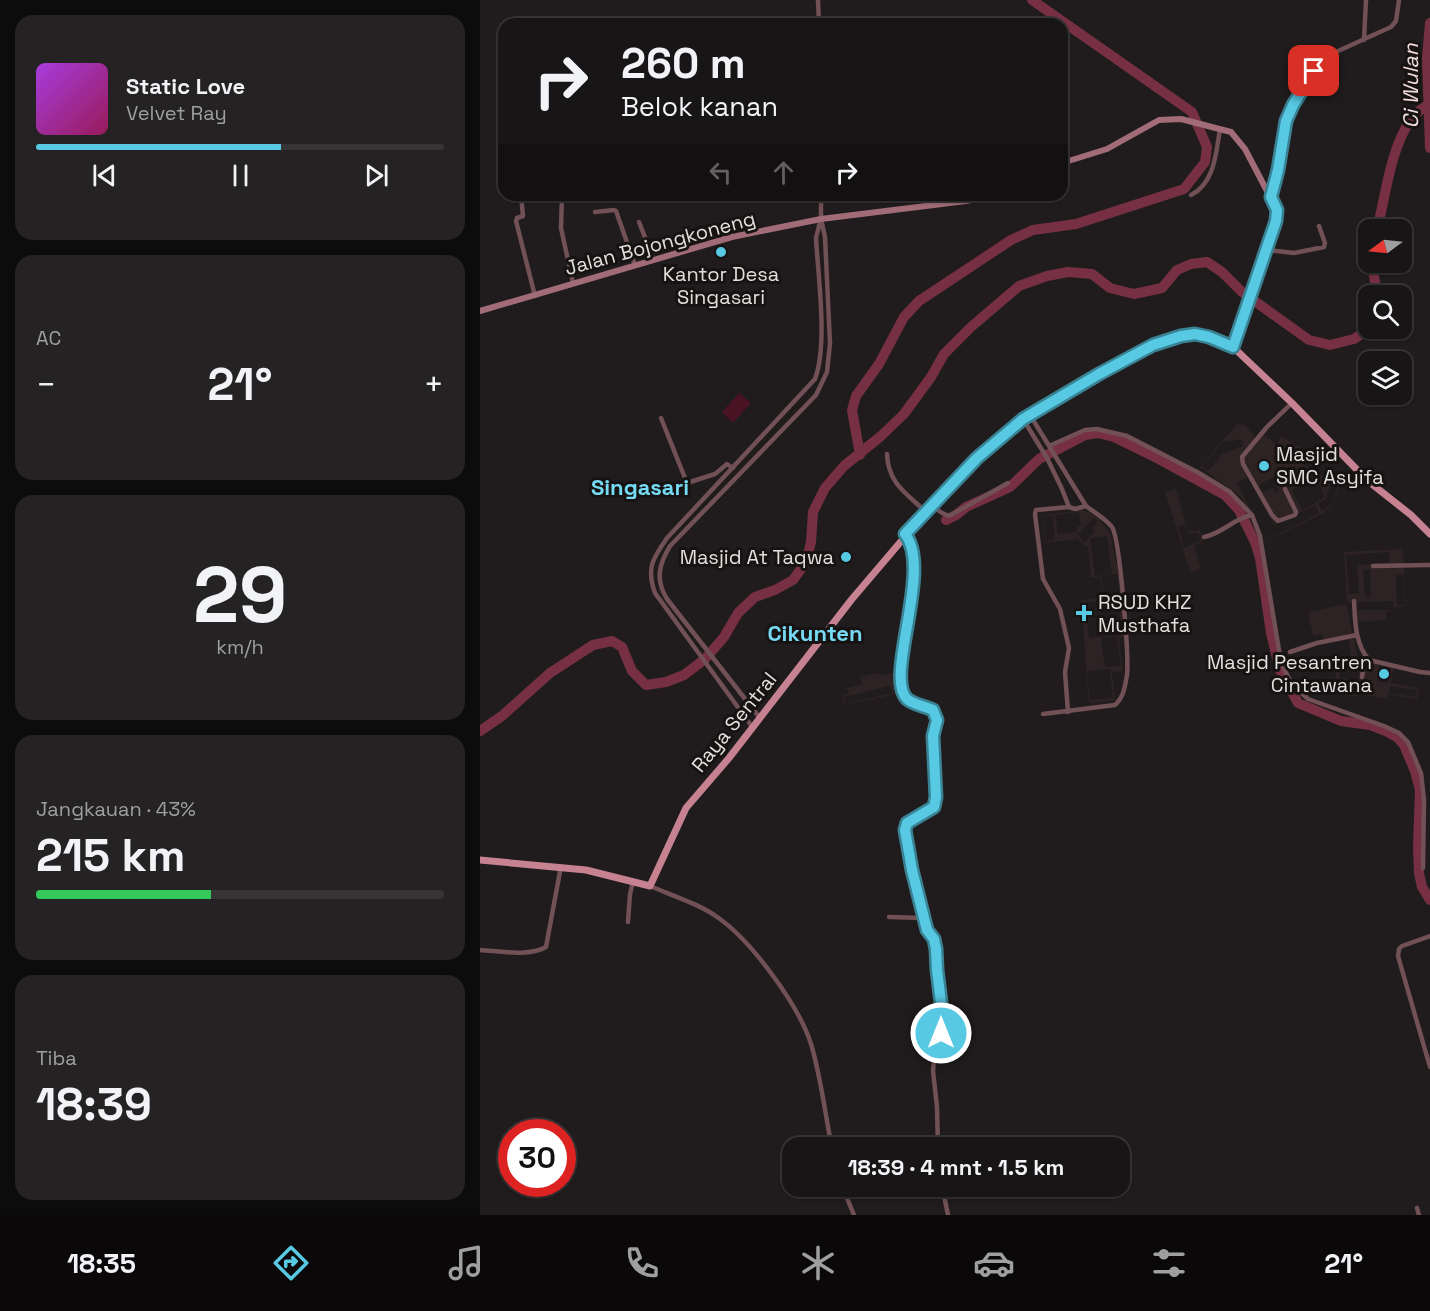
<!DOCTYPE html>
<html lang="id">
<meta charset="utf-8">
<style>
:root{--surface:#181516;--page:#252223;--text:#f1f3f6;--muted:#9f9fa1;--line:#363435;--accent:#58c9e3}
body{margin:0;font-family:"Space Grotesk",sans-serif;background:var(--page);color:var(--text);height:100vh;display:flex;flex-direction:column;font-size:22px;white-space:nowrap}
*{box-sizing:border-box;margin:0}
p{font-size:20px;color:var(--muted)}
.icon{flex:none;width:33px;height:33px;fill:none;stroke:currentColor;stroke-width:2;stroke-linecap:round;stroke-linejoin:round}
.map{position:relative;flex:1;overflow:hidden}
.drawer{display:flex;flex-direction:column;gap:15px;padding:15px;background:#0d0c0c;width:480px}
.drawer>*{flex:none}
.banner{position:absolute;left:18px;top:18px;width:570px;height:183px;border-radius:18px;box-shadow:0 2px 4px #0004,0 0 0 2px var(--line);background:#181516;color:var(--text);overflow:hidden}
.needle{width:39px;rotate:255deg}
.fabs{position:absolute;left:878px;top:219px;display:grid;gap:12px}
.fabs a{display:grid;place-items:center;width:54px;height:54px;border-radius:12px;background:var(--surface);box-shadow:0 2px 4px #0004,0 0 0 2px var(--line);font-size:30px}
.speed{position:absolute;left:18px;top:1119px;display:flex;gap:12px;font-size:30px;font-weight:700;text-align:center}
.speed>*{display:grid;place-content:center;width:78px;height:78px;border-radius:50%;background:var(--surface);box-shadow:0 2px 4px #0004,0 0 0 2px var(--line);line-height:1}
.speed .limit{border:9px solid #d22;background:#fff;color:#111}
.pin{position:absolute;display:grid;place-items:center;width:51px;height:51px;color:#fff;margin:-26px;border-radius:12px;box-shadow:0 3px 9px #0006}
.me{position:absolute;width:66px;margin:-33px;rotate:0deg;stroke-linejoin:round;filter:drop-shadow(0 0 4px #0008)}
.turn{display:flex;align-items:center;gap:21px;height:126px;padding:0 24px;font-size:27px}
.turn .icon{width:78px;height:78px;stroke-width:2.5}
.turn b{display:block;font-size:42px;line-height:51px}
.lanes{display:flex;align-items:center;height:57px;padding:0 24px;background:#0003;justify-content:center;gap:30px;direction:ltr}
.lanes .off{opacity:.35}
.big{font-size:45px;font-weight:600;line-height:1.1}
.drawer .widget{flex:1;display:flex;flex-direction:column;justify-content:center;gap:9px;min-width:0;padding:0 21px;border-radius:18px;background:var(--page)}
.drawer .dial{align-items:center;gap:0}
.dial b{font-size:78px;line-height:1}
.song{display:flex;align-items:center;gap:18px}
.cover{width:72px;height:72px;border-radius:9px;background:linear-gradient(135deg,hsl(280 70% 55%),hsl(330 70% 35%))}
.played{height:6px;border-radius:3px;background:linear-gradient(90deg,var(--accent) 60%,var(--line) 60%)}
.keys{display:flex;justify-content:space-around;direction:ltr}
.heat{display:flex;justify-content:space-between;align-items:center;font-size:33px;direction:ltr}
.charge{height:9px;border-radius:4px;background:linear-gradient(90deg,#34c759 43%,var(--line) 0)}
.trip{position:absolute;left:302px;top:1137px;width:348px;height:60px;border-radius:18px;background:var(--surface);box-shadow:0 2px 4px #0004,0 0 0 2px var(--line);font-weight:600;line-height:60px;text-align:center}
.tabs{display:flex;height:96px;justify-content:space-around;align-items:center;background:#0a0809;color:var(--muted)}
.tabs .icon{width:42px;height:42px}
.tabs .selected{color:var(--accent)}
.tabs b{font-size:27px;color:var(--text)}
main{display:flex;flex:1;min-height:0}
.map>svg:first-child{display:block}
.built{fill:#2d2224;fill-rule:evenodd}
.grass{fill:#491323}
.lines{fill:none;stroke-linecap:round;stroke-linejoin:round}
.river{stroke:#773043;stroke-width:10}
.minor{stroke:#715056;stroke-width:4.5}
.secondary{stroke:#a16c77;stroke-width:6}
.primary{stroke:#c68290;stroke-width:7}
.route-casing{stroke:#398394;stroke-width:15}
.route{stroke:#58c9e3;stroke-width:10}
.poi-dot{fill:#58c9e3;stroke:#171313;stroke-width:2}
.labels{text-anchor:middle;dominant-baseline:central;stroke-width:6;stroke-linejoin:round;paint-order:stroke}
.street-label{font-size:20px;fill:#e2dfdf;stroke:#171313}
.poi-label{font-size:20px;fill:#e2dfdf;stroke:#171313;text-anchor:start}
.water-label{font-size:21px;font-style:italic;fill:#f3dce0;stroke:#171313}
.quarter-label{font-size:22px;font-weight:bold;fill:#75daf3;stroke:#171313}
</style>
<main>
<section class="drawer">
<div class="widget">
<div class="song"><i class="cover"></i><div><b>Static Love</b><p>Velvet Ray</p></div></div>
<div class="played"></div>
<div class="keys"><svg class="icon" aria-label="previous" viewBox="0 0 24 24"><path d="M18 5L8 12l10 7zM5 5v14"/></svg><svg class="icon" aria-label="pause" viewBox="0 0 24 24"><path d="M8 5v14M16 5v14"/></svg><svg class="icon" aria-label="next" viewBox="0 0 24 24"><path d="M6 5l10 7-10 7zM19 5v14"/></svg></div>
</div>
<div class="widget"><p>AC</p>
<div class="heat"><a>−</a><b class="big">21°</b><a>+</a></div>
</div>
<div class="widget dial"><b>29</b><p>km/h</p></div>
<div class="widget"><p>Jangkauan · 43%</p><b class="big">215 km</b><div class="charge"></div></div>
<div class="widget"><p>Tiba</p><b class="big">18:39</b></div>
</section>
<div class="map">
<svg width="950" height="1215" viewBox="0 0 950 1215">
<rect width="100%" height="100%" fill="#201c1d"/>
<path class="built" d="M 757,424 L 765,425 L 777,439 L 784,434 L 797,445 L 800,436 L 820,447 L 817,460 L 850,480 L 860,483 L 853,505 L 843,513 L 786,541 L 761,497 L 720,467 ZM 761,439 L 763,446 L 751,450 L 745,454 L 743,453 L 728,471 L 722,466 L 745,440 L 748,442 ZM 812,469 L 814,472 L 818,470 L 823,479 L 810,487 L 803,474 ZM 799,474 L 803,481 L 796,485 L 799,491 L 795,493 L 792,488 L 783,493 L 779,485 ZM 769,476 L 794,525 L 835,505 L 839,513 L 786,540 L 757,483 ZM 827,481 L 831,488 L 839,484 L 845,497 L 822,510 L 812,490 ZM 850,483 L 858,484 L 853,504 L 842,511 L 838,503 L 846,499 Z
M 696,489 L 708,532 L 720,530 L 723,542 L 714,545 L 721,569 L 710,572 L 685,492 ZM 705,524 L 709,534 L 718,532 L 721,541 L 704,548 L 698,526 Z
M 601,510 L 609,512 L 619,519 L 630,533 L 639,575 L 646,637 L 639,638 L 643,671 L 632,672 L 635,700 L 609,703 L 601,600 L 623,598 L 620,577 L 611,577 L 608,545 L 606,546 L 596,537 L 595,540 L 565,542 L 562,515 ZM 599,512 L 601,526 L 597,527 L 597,532 L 578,534 L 575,515 ZM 573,515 L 575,539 L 566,541 L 563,516 ZM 614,518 L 618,521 L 612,528 L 615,531 L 605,542 L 597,534 ZM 627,536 L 632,574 L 615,576 L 610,538 ZM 637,574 L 640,597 L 624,599 L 621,576 ZM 638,599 L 642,635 L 609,638 L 605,602 ZM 637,636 L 641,666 L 625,667 L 621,638 ZM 630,669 L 633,698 L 610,700 L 607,671 Z
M 923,549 L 926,606 L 914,607 L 914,610 L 906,611 L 906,620 L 876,622 L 876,602 L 867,602 L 864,552 ZM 909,552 L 909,563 L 877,565 L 879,593 L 869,594 L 866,555 ZM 890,569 L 891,596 L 885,597 L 883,570 ZM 916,575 L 924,575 L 925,605 L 917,605 ZM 913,601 L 913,610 L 877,610 L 877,602 Z
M 866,604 L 879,663 L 896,663 L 914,666 L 911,683 L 939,688 L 937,699 L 908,694 L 907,699 L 878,694 L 877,697 L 862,695 L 865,680 L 855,678 L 857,666 L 873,666 L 868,636 L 844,640 L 842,634 L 833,636 L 828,612 ZM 899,664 L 911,666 L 908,683 L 897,681 ZM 860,670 L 879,672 L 878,680 L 859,678 ZM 910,686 L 937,690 L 936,697 L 909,693 Z
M 417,672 L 422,693 L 364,705 L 362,696 L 369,694 L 367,688 L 382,684 L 380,677 L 397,673 L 405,675 ZM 410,686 L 412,693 L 365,704 L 364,697 Z"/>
<path class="grass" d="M 259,393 L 271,403 L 253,423 L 242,412 Z"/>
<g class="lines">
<path class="river" d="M 950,23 L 947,58 L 950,148
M 897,230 C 906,194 910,150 931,119 C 935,113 943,108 949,104
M 892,262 L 897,296
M 380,455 L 372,410 L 376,396 L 399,364 L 424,317 L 439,301 L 531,240 L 553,230 L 596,224 L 704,189 L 725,162 L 727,147 L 712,112 L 552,0
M 466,520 L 476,515 L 486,507 L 530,487 L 559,459 L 605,435 L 618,433 L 634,437 L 679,459 L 745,495 L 759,510 L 775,542 L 780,558 L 791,633 L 800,670 L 818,703 L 861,721 L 890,725 L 906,731 L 918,738 L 924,745 L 935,771 L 940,790 L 938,847 L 939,873 L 942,887 L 950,900
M 0,731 L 22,716 L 70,673 L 113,645 L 132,641 L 142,647 L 152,671 L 166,685 L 186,682 L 204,675 L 225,659 L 244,637 L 258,613 L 275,597 L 295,590 L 313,580 L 326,562 L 331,542 L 333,512 L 345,488 L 364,466 L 401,436 L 424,414 L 451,377 L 464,354 L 491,327 L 539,286 L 567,276 L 588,272 L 612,274 L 630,288 L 654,294 L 682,288 L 697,270 L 711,264 L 727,262 L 742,272 L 762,292 L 829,340 L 850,345 L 874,339 L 891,328"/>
<path class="minor" d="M 338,0 L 339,24
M 884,40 L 886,0
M 41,195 L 43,216 L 37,218 L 36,221 L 55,296
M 82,195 L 81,228 L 93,283
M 711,195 C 735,183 736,152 740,129
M 791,197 L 799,170 L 806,121 L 813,105 L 834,71 L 847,56 L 911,27 L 916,21 L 919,0
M 466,203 L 467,195
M 115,212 L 134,210 L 136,211 L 155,265
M 159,222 L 166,240 L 168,262
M 788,250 L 814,253 L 844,247 L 845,243 L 839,226
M 550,415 L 606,506
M 181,418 L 207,483 L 235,474 L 247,464 L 253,468
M 543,419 L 567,458 L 582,489 L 589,507 L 595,509 L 606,506 C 614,512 626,519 632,527 C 640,539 649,656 647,675 C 645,686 644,697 635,705 L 563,714
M 569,446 L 605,430 L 617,429 L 647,436 L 719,473 L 750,492 L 772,515 L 780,536 L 799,650 L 803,667 L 812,684 L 828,699 L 904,726 L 919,733 L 928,742 L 941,773 L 944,800 L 943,868
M 407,454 C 408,483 426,493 446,512
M 805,489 L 816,512 L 815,515 L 798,521 L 792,515 L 763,464 L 762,457 L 787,427 L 812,403
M 452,506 L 462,513 L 469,516 L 528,483
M 425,534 C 453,569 404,678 427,699 C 434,705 445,706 453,710 L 457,720 L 453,736 L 456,797 L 454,807 L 427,823 L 425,830 L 432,870 L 447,930 L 454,939 L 456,949 L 457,970 L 463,1019 L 460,1048 L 454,1060 L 453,1071 L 457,1107 L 458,1148
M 724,537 C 742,534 754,518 772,515
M 893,566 L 950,565
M 874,601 C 875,621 875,644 889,660
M 810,652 L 837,643 L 877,635
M 882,677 L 884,664 L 889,660 L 940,672 L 950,673
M 588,712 L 585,672 L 589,648 L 580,609 L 563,579 L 555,514 L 556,510 L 589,507
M 280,718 L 187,599 C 175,580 179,564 190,546 L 336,395 L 347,372 L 350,343 L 345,237 L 341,219 L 341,195
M 273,728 L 175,593 C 166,568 173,558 187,538 L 335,379 C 348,344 338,276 336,238 L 340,222
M 170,886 C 193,896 220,904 240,919 C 273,943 319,1006 331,1044 C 341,1077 345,1114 352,1148
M 409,917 L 444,918
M 148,922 L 150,894 L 153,882
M 950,936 L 922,946 L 919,949 L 918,956 L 950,1067
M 0,950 C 19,951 49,957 66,947 L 81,866
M 362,1186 L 374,1215
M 462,1186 L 468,1215
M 937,1208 L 939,1215"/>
<path class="secondary" d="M 582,163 L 627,149 L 679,120 L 701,119 L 751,132 L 765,149 L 797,210 L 793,232 L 753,347
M 0,311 L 252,237 L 341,219 L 486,201 L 513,195"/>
<path class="primary" d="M 0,860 L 106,870 L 170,886 L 206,808 L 249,758 L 372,599 L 446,512 L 497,458 L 543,419 L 619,374 L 673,345 L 687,339 L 715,334 L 740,341 L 753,347 L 812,403 L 888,481 L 931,515 L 950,534"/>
</g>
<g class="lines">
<defs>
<path id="route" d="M 461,1033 L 463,1019 L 457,970 L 456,949 L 454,939 L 447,930 L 432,870 L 425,830 L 427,823 L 454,807 L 456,797 L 453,736 L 457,720 L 453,710 C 445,706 434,705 427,699 C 404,677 453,569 425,534 L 497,458 L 543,419 L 619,374 L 673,345 L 701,336 L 715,334 L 729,337 L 753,347 L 796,221 L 797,210 L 791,197 L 798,170 L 806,121 L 813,105 L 834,71"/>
</defs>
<use href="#route" class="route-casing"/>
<use href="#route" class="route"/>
</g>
<g class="poi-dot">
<circle cx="241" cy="252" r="6"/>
<circle cx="784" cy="466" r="6"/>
<circle cx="366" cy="557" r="6"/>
<path d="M601 604h6v6h6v6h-6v6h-6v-6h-6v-6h6z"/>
<circle cx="904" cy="674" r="6"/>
</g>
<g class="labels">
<g class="street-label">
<text transform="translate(180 243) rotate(-15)">Jalan Bojongkoneng</text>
<text transform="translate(254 722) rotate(-51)">Raya Sentral</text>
</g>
<g class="poi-label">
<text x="241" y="274" text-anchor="middle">Kantor Desa<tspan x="241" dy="23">Singasari</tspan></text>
<text x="796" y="454">Masjid<tspan x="796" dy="23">SMC Asyifa</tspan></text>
<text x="354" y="557" text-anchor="end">Masjid At Taqwa</text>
<text x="618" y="602">RSUD KHZ<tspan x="618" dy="23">Musthafa</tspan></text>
<text x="892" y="662" text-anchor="end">Masjid Pesantren<tspan x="892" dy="23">Cintawana</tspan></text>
</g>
<g class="water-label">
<text transform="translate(930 86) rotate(-90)">Ci Wulan</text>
</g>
<g class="quarter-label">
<text x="160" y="487">Singasari</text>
<text x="335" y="633">Cikunten</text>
</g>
</g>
</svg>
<div class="fabs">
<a><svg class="needle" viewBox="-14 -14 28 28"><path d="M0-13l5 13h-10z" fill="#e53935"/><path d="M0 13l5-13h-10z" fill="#9f9fa1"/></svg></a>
<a><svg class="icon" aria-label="search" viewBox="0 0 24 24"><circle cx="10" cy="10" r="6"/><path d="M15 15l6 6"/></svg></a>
<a><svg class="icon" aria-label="layers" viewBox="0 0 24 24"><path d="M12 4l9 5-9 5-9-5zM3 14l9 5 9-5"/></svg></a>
</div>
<div class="speed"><div class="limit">30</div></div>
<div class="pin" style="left:834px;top:71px;background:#d93025"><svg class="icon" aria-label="arrive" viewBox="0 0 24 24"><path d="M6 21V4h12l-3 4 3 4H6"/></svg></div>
<svg class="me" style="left:461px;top:1033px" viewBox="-20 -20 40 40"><circle r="17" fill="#58c9e3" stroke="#fff" stroke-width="3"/><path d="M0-11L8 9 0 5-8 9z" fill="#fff"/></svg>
<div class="trip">18:39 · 4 mnt · 1.5 km</div>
<div class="banner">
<div class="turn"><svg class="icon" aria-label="right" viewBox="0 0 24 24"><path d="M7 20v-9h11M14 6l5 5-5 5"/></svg><div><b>260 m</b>Belok kanan</div></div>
<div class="lanes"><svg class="icon off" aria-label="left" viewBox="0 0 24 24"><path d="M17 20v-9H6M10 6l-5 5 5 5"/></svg><svg class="icon off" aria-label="ahead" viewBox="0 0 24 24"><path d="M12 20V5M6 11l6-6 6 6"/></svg><svg class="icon" aria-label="right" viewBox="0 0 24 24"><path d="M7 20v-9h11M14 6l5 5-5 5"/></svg></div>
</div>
</div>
</main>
<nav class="tabs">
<b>18:35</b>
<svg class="icon selected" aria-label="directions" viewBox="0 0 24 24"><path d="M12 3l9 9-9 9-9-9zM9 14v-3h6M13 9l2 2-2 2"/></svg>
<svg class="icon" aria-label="music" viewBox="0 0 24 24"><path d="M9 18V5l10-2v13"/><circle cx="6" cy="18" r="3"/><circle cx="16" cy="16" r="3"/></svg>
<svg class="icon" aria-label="phone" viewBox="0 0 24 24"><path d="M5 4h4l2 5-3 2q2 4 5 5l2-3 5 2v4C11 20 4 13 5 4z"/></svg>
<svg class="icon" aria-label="climate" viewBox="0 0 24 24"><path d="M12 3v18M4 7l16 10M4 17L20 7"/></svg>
<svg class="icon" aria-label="car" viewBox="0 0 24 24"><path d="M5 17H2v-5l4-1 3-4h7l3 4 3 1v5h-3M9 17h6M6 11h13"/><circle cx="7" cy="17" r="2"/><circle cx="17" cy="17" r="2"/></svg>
<svg class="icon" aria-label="filters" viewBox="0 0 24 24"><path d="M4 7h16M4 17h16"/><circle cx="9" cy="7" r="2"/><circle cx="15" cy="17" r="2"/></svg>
<b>21°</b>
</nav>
